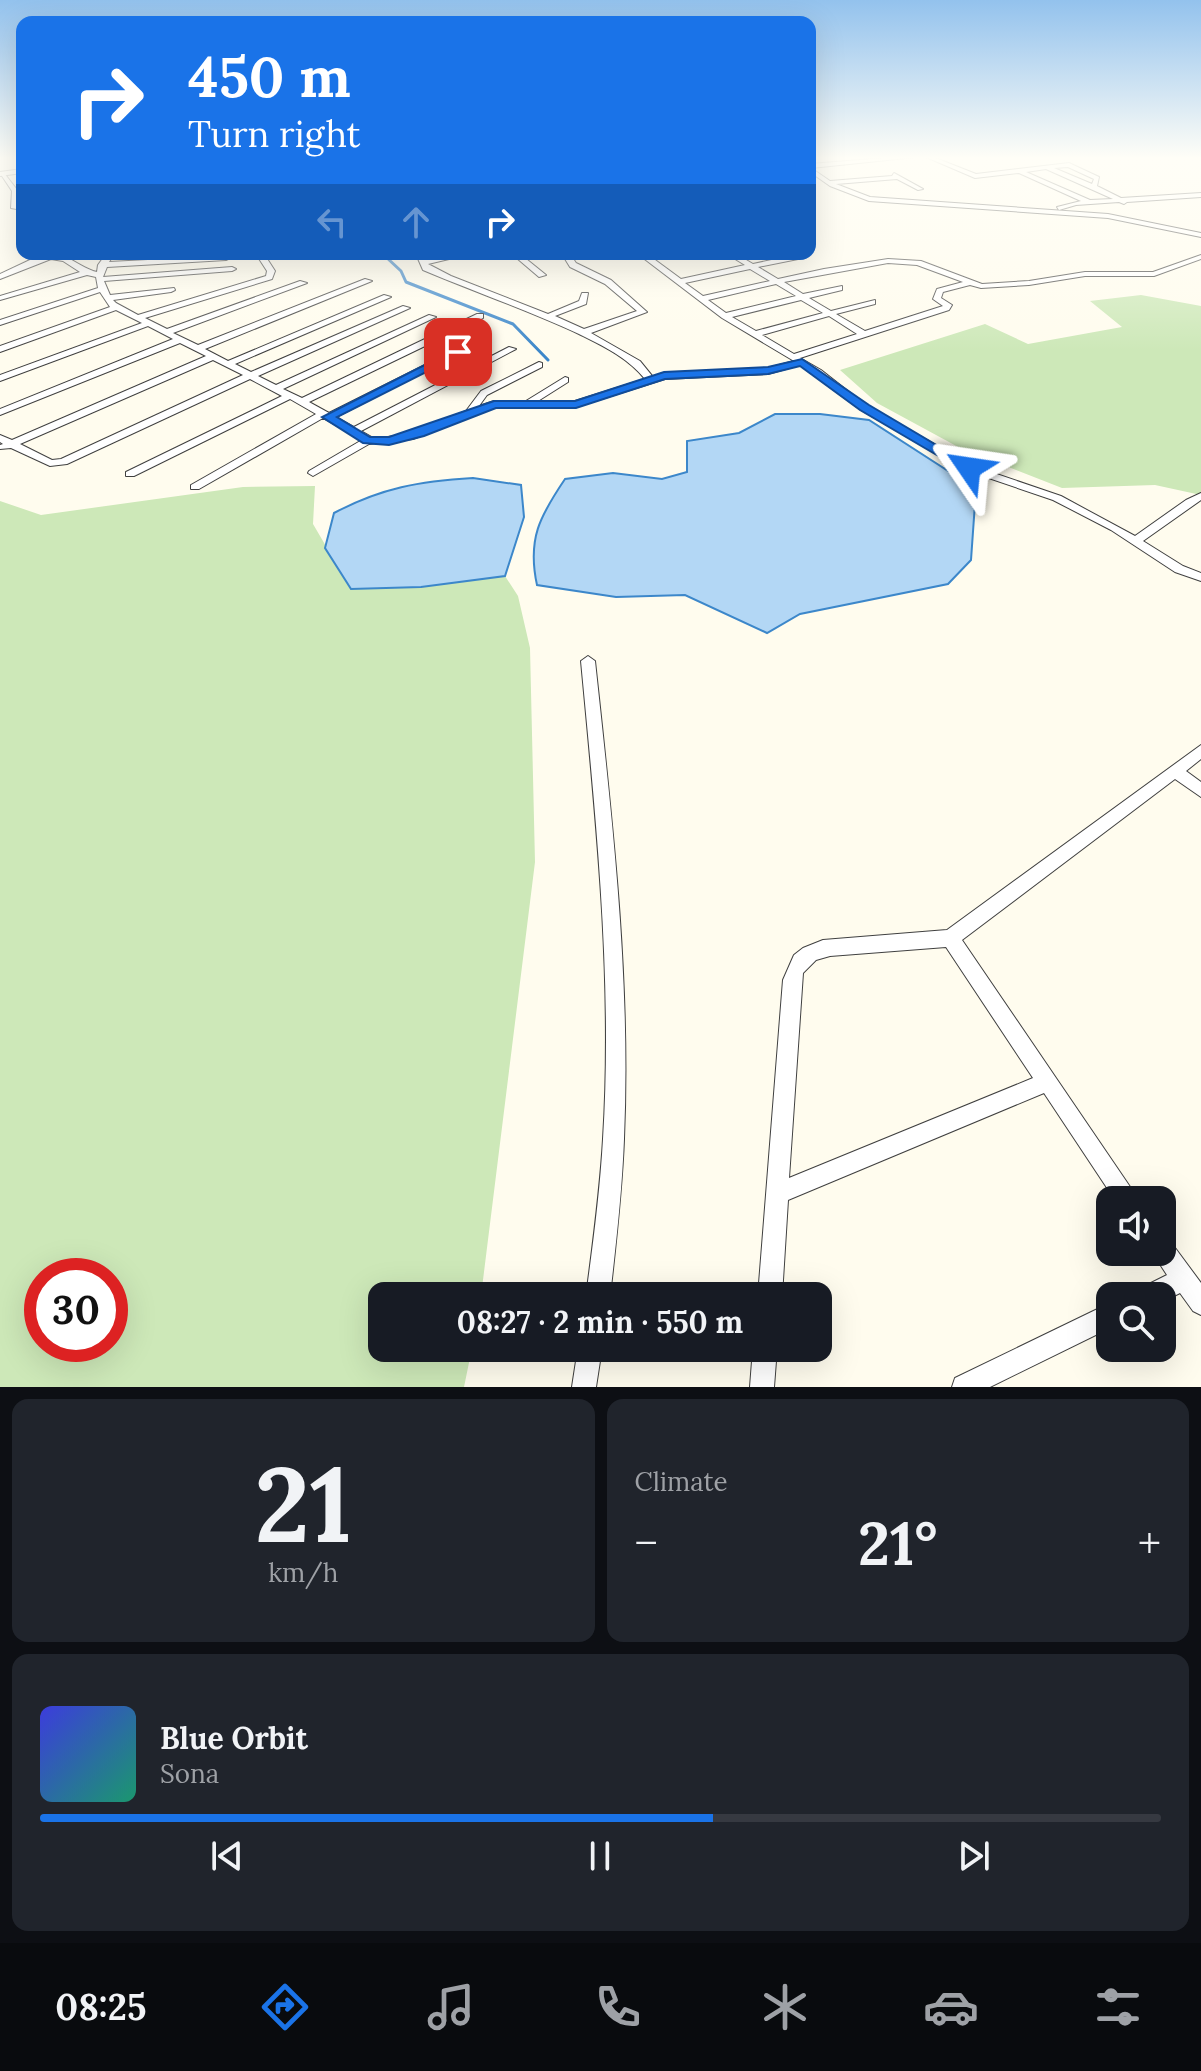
<!DOCTYPE html>
<meta charset="utf-8">
<style>
:root{--surface:#171b24;--page:#20242c;--text:#f1f3f6;--muted:#9ea1a6;--line:#363941;--accent:#1a73e8}
body{margin:0;font-family:Lora,serif;background:var(--page);color:var(--text);height:100vh;display:flex;flex-direction:column;font-size:30px;white-space:nowrap}
*{box-sizing:border-box;margin:0}
p{font-size:26px;color:var(--muted)}
.icon{flex:none;width:44px;height:44px;fill:none;stroke:currentColor;stroke-width:2;stroke-linecap:round;stroke-linejoin:round}
.map{position:relative;height:1387px;overflow:hidden}
.panel{display:flex;flex-direction:column;gap:12px;padding:12px;background:#0d0f14;flex:1}
.panel>*{flex:none}
.top-card{position:absolute;left:16px;top:16px;width:800px;height:244px;border-radius:16px;box-shadow:0 8px 32px #0002;background:#1a73e8;color:#fff;overflow:hidden}
.fabs{position:absolute;left:1096px;top:1186px;display:grid;gap:16px}
.fabs a{display:grid;place-items:center;width:80px;height:80px;border-radius:16px;background:var(--surface);box-shadow:0 8px 32px #0002;font-size:40px}
.speed{position:absolute;left:24px;top:1258px;display:flex;gap:16px;font-size:40px;font-weight:700;text-align:center}
.speed>*{display:grid;place-content:center;width:104px;height:104px;border-radius:50%;background:var(--surface);box-shadow:0 8px 32px #0002;line-height:1}
.speed .limit{border:12px solid #d22;background:#fff;color:#111}
.pin{position:absolute;display:grid;place-items:center;width:68px;height:68px;color:#fff;margin:-34px;border-radius:16px;box-shadow:0 4px 12px #0006}
.me{position:absolute;width:88px;margin:-44px;rotate:302deg;stroke-linejoin:round;filter:drop-shadow(0 0 6px #0008)}
.turn{display:flex;align-items:center;gap:28px;height:168px;padding:0 40px;font-size:36px}
.turn .icon{width:104px;height:104px;stroke-width:2.5}
.turn b{display:block;font-size:56px;line-height:68px}
.lanes{display:flex;align-items:center;height:76px;padding:0 40px;background:#0003;justify-content:center;gap:40px;direction:ltr}
.lanes .off{opacity:.35}
.big{font-size:60px;font-weight:800;line-height:1.1}
.panel .tile{flex:1;display:flex;flex-direction:column;justify-content:center;gap:12px;min-width:0;padding:0 28px;border-radius:16px;background:var(--page)}
.panel .dial{align-items:center;gap:0}
.dial b{font-size:104px;line-height:1}
.song{display:flex;align-items:center;gap:24px}
.cover{width:96px;height:96px;border-radius:12px;background:linear-gradient(135deg,hsl(240 70% 55%),hsl(160 70% 35%))}
.played{height:8px;border-radius:4px;background:linear-gradient(90deg,var(--accent) 60%,var(--line) 60%)}
.keys{display:flex;justify-content:space-around;direction:ltr}
.heat{display:flex;justify-content:space-between;align-items:center;font-size:44px;direction:ltr}
.panel .tiles{flex:1;display:grid;gap:12px;grid-template-columns:1fr 1fr}
.tile:last-child{grid-column:span 2}
.trip{position:absolute;left:368px;top:1282px;width:464px;height:80px;border-radius:16px;background:var(--surface);box-shadow:0 8px 32px #0002;font-weight:800;line-height:80px;text-align:center}
.tab-bar{display:flex;height:128px;justify-content:space-around;align-items:center;background:#090b0e;color:var(--muted)}
.tab-bar .icon{width:56px;height:56px}
.tab-bar .selected{color:var(--accent)}
.tab-bar b{font-size:36px;color:var(--text)}
.map>svg:first-child{display:block}
.green{fill:#cde8b8;fill-rule:evenodd}
.water{fill:#b3d7f5;stroke:#3c87ca;stroke-width:2}
.lines{fill:none;stroke-linecap:round;stroke-linejoin:round}
.stream-far1{stroke:#3c87ca;stroke-width:2}
.stream{stroke:#3c87ca;stroke-width:3}
.minor-casing{stroke:#404040;stroke-width:2}
.tertiary-casing{stroke:#404040;stroke-width:2}
.minor{fill:#fff;fill-rule:evenodd}
.tertiary{fill:#fff;fill-rule:evenodd}
.route{fill:#1a73e8;stroke:#114b97;stroke-width:2}
</style>
<div class="map">
<svg width="1201" height="1387" viewBox="0 0 1201 1387">
<rect width="100%" height="100%" fill="#fffcee"/>
<path class="green" d="M 1141,295 L 1201,306 L 1201,495 L 1155,485 L 1062,488 L 960,448 L 877,403 L 840,370 L 985,324 L 1028,344 L 1122,327 L 1090,301 Z
M 315,486 L 313,524 L 351,589 L 421,587 L 505,576 L 518,596 L 530,648 L 535,862 L 481,1296 L 382,1296 L 382,1348 L 472,1348 L 464,1387 L 0,1387 L 0,501 L 41,515 L 243,487 ZM 42,1276 L 110,1276 L 110,1344 L 42,1344 Z"/>
<path class="water" d="M 775,414 L 820,414 L 869,420 L 976,489 L 971,560 L 948,584 L 800,614 L 767,633 L 685,595 L 616,597 L 537,585 C 527,539 540,516 565,479 L 613,473 L 662,479 L 687,472 L 687,441 L 739,433 Z
M 473,478 L 521,485 L 524,517 L 505,576 L 421,587 L 351,589 L 325,548 L 334,513 C 381,488 420,481 473,478 Z"/>
<g class="lines">
<path class="stream-far1" d="M 382,254 L 388,259"/>
<path class="stream" d="M 386,257 L 401,271 L 406,282 L 513,324 L 548,360"/>
<defs>
<path id="minor" d="M 897,157 L 916,157 L 811,168 L 830,181 L 892,176 L 894,173 L 923,189 L 918,190 L 897,179 L 836,184 L 870,197 L 1108,214 L 1201,233 L 1201,237 L 1108,218 L 869,201 L 830,186 L 810,172 L 810,164 Z
M 926,157 L 933,157 L 976,174 L 1069,163 L 1099,177 L 1097,186 L 1121,198 L 1201,193 L 1201,197 L 1127,202 L 1124,204 L 1119,202 L 1076,205 L 1059,210 L 1057,207 L 1081,201 L 1019,173 L 975,178 ZM 1068,167 L 1094,179 L 1092,184 L 1054,168 ZM 1046,169 L 1113,199 L 1090,200 L 1026,172 Z
M 0,173 L 4,173 L 18,191 L 17,206 L 22,206 L 22,210 L 11,208 L 12,191 Z
M 51,254 C 69,254 80,268 97,272 L 98,265 L 106,254 L 114,254 L 109,262 L 226,256 L 230,258 L 226,260 L 107,267 L 103,277 L 232,267 L 236,269 L 232,271 L 104,281 L 110,295 L 174,288 L 175,290 L 171,292 L 113,300 L 116,303 L 138,315 L 266,276 L 267,271 L 256,254 L 264,254 L 275,271 L 272,279 L 145,318 L 167,329 L 300,281 L 307,283 L 173,333 L 198,345 L 365,279 L 372,281 L 205,349 L 228,361 L 384,295 L 391,297 L 235,364 L 251,372 L 403,306 L 410,308 L 258,376 L 276,385 L 429,315 L 436,317 L 283,389 L 302,398 L 477,314 L 483,314 L 483,318 L 309,402 L 329,413 L 481,337 L 488,339 L 336,417 L 354,427 L 509,347 L 516,349 L 361,431 L 375,439 L 407,434 L 466,411 L 481,391 L 539,362 L 542,363 L 542,367 L 487,395 L 479,406 L 494,401 L 526,401 L 565,377 L 568,378 L 568,382 L 538,401 L 575,401 L 645,379 C 627,357 603,346 579,334 C 530,311 475,292 423,270 L 416,254 L 424,254 L 426,260 L 456,254 L 470,254 L 428,264 L 451,276 L 548,314 L 579,301 L 582,293 L 588,293 L 586,304 L 555,316 L 584,329 L 637,311 L 605,284 L 570,267 L 562,254 L 570,254 L 576,263 L 611,280 L 647,312 L 591,333 L 640,361 L 653,377 L 664,373 L 768,368 L 794,361 L 722,318 L 638,254 L 647,254 L 681,279 L 745,265 L 727,254 L 736,254 L 753,264 L 795,255 L 798,259 L 758,267 L 778,279 L 824,269 L 888,259 L 921,261 L 982,284 L 1029,281 L 1085,272 L 1153,272 L 1201,255 L 1201,259 L 1154,276 L 1085,276 L 1029,285 L 981,288 L 970,285 L 943,292 L 941,298 L 952,305 L 949,310 L 800,358 L 821,370 L 867,406 L 973,466 L 1061,496 L 1135,536 L 1186,500 L 1201,493 L 1201,500 L 1143,541 L 1183,566 L 1201,573 L 1201,581 L 1175,572 L 1111,530 L 1053,500 L 965,470 L 861,410 L 800,365 L 768,374 L 665,379 L 576,407 L 495,407 L 413,439 L 369,444 L 313,476 L 308,473 L 309,471 L 362,440 L 323,418 L 199,489 L 191,489 L 191,485 L 316,414 L 290,399 L 134,476 L 126,476 L 126,472 L 282,396 L 250,379 L 67,464 L 50,466 L 11,448 L 0,449 L 0,445 L 3,444 L 0,442 L 0,435 L 12,440 L 206,356 L 180,343 L 0,415 L 0,409 L 173,339 L 148,326 L 0,381 L 0,375 L 142,323 L 116,310 L 0,352 L 0,346 L 110,307 L 100,292 L 0,325 L 0,320 L 98,288 L 96,277 L 87,275 L 0,300 L 0,296 L 80,272 L 63,261 L 51,259 L 0,279 L 0,274 L 30,260 ZM 888,263 L 917,265 L 963,282 L 937,289 L 933,299 L 943,306 L 865,331 L 836,314 L 875,304 L 875,300 L 831,311 L 809,298 L 842,290 L 842,286 L 803,294 L 784,282 ZM 750,269 L 770,281 L 703,296 L 685,283 ZM 776,284 L 796,296 L 726,313 L 708,300 ZM 801,300 L 823,313 L 756,331 L 732,317 ZM 829,316 L 857,334 L 794,354 L 762,335 ZM 213,360 L 243,375 L 61,459 L 52,460 L 20,444 Z
M 512,254 L 520,254 L 546,275 L 539,277 Z
M 588,656 L 595,661 C 612,819 631,979 624,1139 C 622,1192 616,1244 610,1296 L 586,1296 C 593,1244 600,1192 603,1139 C 613,980 596,820 581,661 Z
M 1201,745 L 1201,759 L 1186,771 L 1201,782 L 1201,797 L 1175,779 L 962,940 L 1139,1200 L 1115,1200 L 1044,1093 L 788,1200 L 782,1296 L 758,1296 L 783,980 L 794,955 L 803,948 L 823,940 L 947,930 ZM 946,947 L 1033,1078 L 789,1178 L 803,973 L 816,960 L 830,956 Z
M 1162,1238 L 1170,1241 L 1201,1283 L 1201,1315 L 1193,1311 L 1180,1293 L 1162,1302 L 1162,1296 L 1137,1296 L 1141,1288 L 1167,1275 L 1152,1252 L 1162,1252 Z
M 1110,1303 L 1110,1328 L 990,1387 L 952,1387 L 955,1378 Z
M 578,1348 L 602,1348 L 596,1387 L 572,1387 Z
M 753,1348 L 777,1348 L 774,1387 L 750,1387 Z"/>
<path id="tertiary" d="M 22,169 L 22,173 L 0,176 L 0,172 Z"/>
</defs>
<use href="#minor" class="minor-casing"/>
<use href="#tertiary" class="tertiary-casing"/>
<use href="#minor" class="minor"/>
<use href="#tertiary" class="tertiary"/>
</g>
<linearGradient id="sky" x2="0" y2="1"><stop stop-color="#93c2ed"/><stop offset="0.45" stop-color="#fffef7"/><stop offset="1" stop-color="#fffef7" stop-opacity="0"/></linearGradient>
<rect width="1201" height="351" fill="url(#sky)"/>
<path class="route" d="M 458,348 L 462,349 L 462,354 L 337,417 L 370,437 L 389,437 L 494,401 L 575,401 L 664,372 L 768,367 L 802,359 L 869,405 L 975,468 L 964,471 L 860,410 L 800,366 L 768,374 L 665,379 L 576,408 L 496,408 L 424,436 L 389,445 L 363,443 L 322,417 Z"/>
</svg>
<div class="fabs">
<a><svg class="icon" aria-label="sound" viewBox="0 0 24 24"><path d="M4 9h4l5-4v14l-5-4H4zM17 9q2 3 0 6"/></svg></a>
<a><svg class="icon" aria-label="search" viewBox="0 0 24 24"><circle cx="10" cy="10" r="6"/><path d="M15 15l6 6"/></svg></a>
</div>
<div class="speed"><div class="limit">30</div></div>
<div class="pin" style="left:458px;top:352px;background:#d93025"><svg class="icon" aria-label="arrive" viewBox="0 0 24 24"><path d="M6 21V4h12l-3 4 3 4H6"/></svg></div>
<svg class="me" style="left:969px;top:468px" viewBox="-20 -20 40 40"><path d="M0-17L14 15 0 8-14 15z" fill="#1a73e8" stroke="#fff" stroke-width="4"/></svg>
<div class="trip">08:27 · 2 min · 550 m</div>
<div class="top-card">
<div class="turn"><svg class="icon" aria-label="right" viewBox="0 0 24 24"><path d="M7 20v-9h11M14 6l5 5-5 5"/></svg><div><b>450 m</b>Turn right</div></div>
<div class="lanes"><svg class="icon off" aria-label="left" viewBox="0 0 24 24"><path d="M17 20v-9H6M10 6l-5 5 5 5"/></svg><svg class="icon off" aria-label="ahead" viewBox="0 0 24 24"><path d="M12 20V5M6 11l6-6 6 6"/></svg><svg class="icon" aria-label="right" viewBox="0 0 24 24"><path d="M7 20v-9h11M14 6l5 5-5 5"/></svg></div>
</div>
</div>
<section class="panel">
<div class="tiles">
<div class="tile dial"><b>21</b><p>km/h</p></div>
<div class="tile"><p>Climate</p>
<div class="heat"><a>−</a><b class="big">21°</b><a>+</a></div>
</div>
<div class="tile">
<div class="song"><i class="cover"></i><div><b>Blue Orbit</b><p>Sona</p></div></div>
<div class="played"></div>
<div class="keys"><svg class="icon" aria-label="previous" viewBox="0 0 24 24"><path d="M18 5L8 12l10 7zM5 5v14"/></svg><svg class="icon" aria-label="pause" viewBox="0 0 24 24"><path d="M8 5v14M16 5v14"/></svg><svg class="icon" aria-label="next" viewBox="0 0 24 24"><path d="M6 5l10 7-10 7zM19 5v14"/></svg></div>
</div>
</div>
</section>
<nav class="tab-bar">
<b>08:25</b>
<svg class="icon selected" aria-label="directions" viewBox="0 0 24 24"><path d="M12 3l9 9-9 9-9-9zM9 14v-3h6M13 9l2 2-2 2"/></svg>
<svg class="icon" aria-label="music" viewBox="0 0 24 24"><path d="M9 18V5l10-2v13"/><circle cx="6" cy="18" r="3"/><circle cx="16" cy="16" r="3"/></svg>
<svg class="icon" aria-label="phone" viewBox="0 0 24 24"><path d="M5 4h4l2 5-3 2q2 4 5 5l2-3 5 2v4C11 20 4 13 5 4z"/></svg>
<svg class="icon" aria-label="climate" viewBox="0 0 24 24"><path d="M12 3v18M4 7l16 10M4 17L20 7"/></svg>
<svg class="icon" aria-label="car" viewBox="0 0 24 24"><path d="M5 17H2v-5l4-1 3-4h7l3 4 3 1v5h-3M9 17h6M6 11h13"/><circle cx="7" cy="17" r="2"/><circle cx="17" cy="17" r="2"/></svg>
<svg class="icon" aria-label="filters" viewBox="0 0 24 24"><path d="M4 7h16M4 17h16"/><circle cx="9" cy="7" r="2"/><circle cx="15" cy="17" r="2"/></svg>
</nav>
